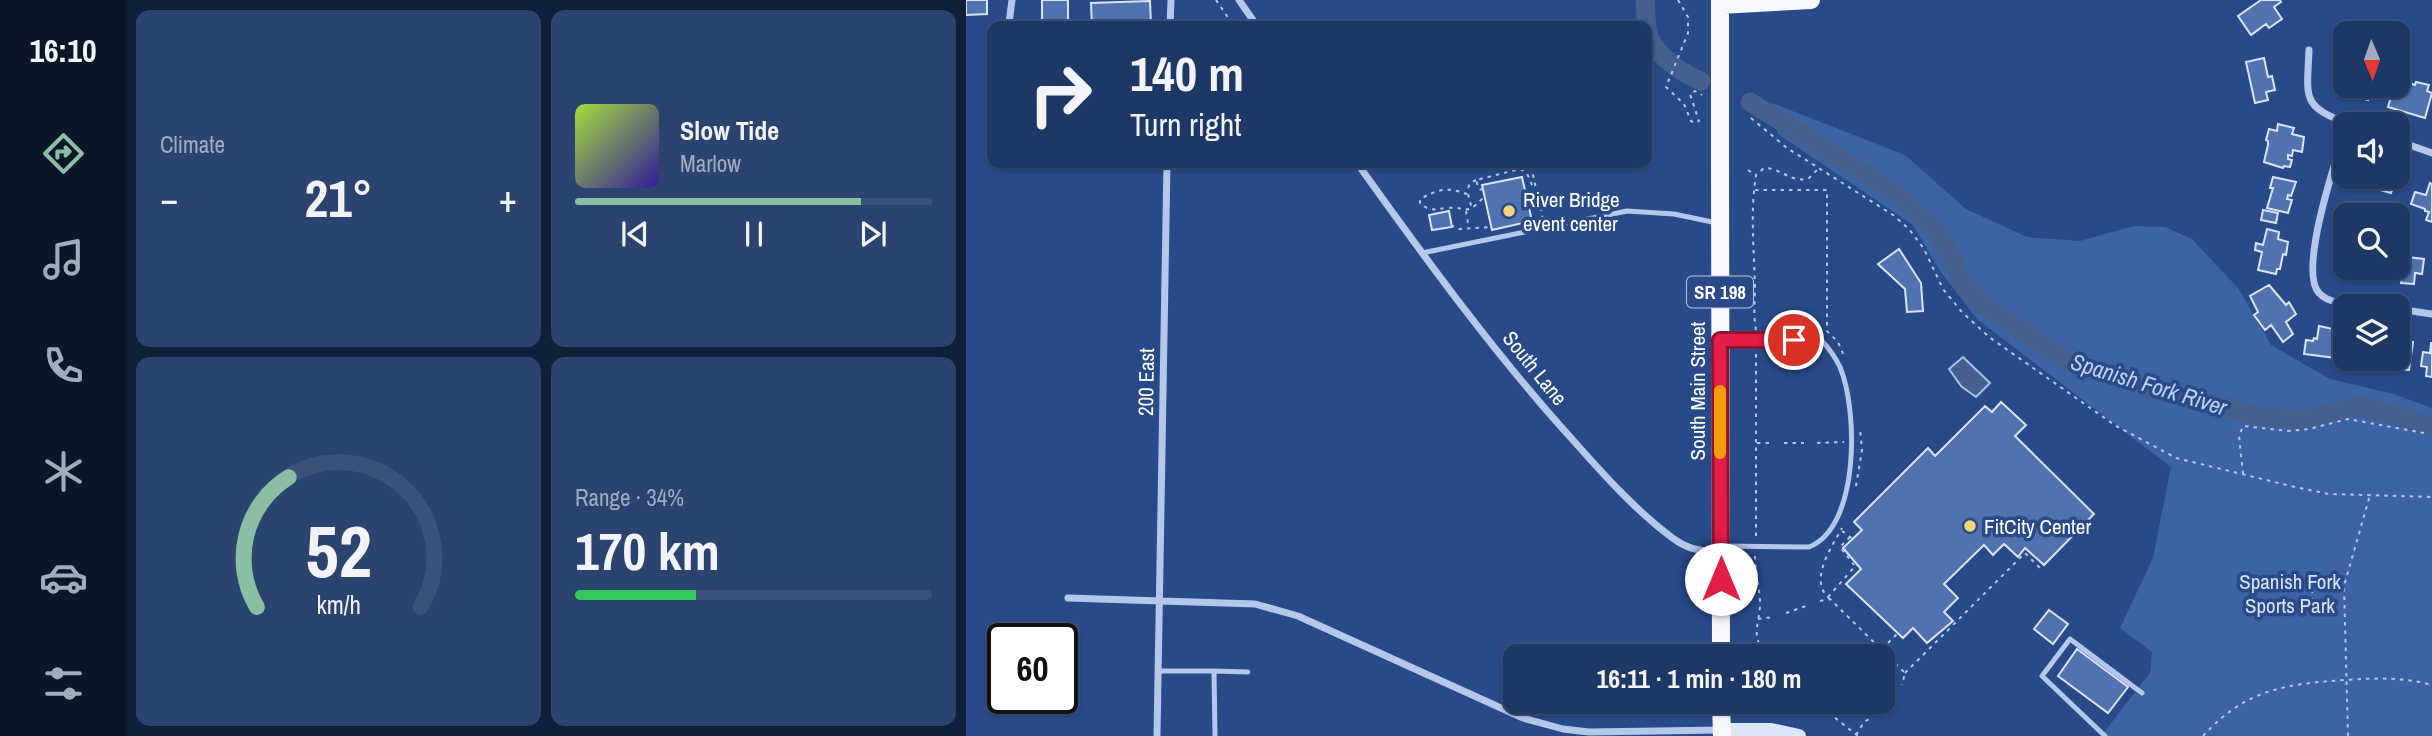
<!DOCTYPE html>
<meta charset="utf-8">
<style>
:root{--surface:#1e3866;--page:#2b436f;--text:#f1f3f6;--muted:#a1acbf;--line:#3c527a;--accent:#8abfa5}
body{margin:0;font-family:"Archivo Narrow",sans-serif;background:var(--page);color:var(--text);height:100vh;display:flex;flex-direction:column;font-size:26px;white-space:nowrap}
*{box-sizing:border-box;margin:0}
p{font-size:23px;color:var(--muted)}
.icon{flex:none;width:38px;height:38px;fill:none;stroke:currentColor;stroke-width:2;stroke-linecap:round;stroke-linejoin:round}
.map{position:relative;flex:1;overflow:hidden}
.panel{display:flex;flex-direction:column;gap:10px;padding:10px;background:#101f38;width:840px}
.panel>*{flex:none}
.top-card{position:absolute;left:21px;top:21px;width:665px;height:147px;border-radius:14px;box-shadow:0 2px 5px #0004,0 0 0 2px var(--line);background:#1e3866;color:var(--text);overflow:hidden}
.needle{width:46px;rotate:178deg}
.tools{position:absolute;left:1367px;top:21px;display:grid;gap:14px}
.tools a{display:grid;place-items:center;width:77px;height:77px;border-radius:14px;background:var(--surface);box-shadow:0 2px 5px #0004,0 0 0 2px var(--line);font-size:35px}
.speed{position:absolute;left:21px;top:623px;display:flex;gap:14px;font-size:35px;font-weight:700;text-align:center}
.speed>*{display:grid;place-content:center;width:91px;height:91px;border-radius:50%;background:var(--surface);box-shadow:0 2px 5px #0004,0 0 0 2px var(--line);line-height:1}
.speed .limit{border:4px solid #111;border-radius:10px;background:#fff;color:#111}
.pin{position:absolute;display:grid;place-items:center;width:60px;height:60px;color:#fff;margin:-30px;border:4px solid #fff;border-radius:50%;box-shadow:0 2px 7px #0007}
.me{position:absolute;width:77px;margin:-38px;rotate:0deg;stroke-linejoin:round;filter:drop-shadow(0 0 5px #0008)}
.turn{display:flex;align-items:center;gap:24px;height:147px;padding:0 28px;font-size:32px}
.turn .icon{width:91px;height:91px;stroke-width:2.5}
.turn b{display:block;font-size:49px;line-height:60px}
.big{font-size:52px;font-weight:700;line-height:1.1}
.panel .widget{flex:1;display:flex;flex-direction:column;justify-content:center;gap:10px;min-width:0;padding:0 24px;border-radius:14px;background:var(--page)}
.panel .dial{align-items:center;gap:0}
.dial svg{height:182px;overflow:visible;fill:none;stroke:var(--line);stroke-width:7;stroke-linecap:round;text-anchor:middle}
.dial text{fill:var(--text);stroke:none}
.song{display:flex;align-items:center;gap:21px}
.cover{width:84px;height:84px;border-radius:10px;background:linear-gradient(135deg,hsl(80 70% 55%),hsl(250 70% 35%))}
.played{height:7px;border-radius:4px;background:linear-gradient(90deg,var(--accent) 80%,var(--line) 80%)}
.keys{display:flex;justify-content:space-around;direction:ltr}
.heat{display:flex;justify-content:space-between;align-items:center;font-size:38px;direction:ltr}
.charge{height:10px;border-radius:5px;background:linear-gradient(90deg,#34c759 34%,var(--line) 0)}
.panel .tiles{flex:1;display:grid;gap:10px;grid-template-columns:repeat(2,1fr)}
.trip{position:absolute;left:537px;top:644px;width:392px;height:70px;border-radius:14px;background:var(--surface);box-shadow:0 2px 5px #0004,0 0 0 2px var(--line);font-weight:700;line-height:70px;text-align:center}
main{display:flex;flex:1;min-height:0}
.tabs{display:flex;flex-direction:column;width:126px;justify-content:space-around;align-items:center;background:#0c1629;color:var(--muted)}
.tabs .icon{width:49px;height:49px}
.tabs .current{color:var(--accent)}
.tabs b{font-size:32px;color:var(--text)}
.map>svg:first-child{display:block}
.green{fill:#3c63a4}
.water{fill:#475f8c;stroke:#a9c2e9;stroke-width:2}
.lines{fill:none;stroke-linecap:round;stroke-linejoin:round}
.river{stroke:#475f8c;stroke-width:19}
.building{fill:#5073af;stroke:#d8e4f7;stroke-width:2}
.path{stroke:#b4c8e9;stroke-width:2;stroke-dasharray:3.5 5;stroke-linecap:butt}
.lane{stroke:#b4c8e9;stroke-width:5}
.street{stroke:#b4c8e9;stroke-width:7}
.secondary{stroke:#dee7f8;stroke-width:14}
.primary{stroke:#f7f9fe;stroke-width:18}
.primary-bridge{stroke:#f7f9fe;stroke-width:18}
.route-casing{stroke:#92132f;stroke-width:18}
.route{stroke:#e11d48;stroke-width:12}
.slow{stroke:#f59e0b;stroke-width:12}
.poi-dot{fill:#f1d77a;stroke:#284a88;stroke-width:2.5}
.labels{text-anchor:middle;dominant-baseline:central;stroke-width:7;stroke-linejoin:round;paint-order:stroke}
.shield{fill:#284a88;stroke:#bec9db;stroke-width:2}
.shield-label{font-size:19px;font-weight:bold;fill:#fff}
.poi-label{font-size:21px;fill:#fff;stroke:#284a88;text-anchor:start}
.street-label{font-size:21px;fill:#fff;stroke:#284a88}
.park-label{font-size:21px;fill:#d8e4f7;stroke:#284a88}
.water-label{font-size:23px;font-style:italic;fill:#c0d2f0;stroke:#284a88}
</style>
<main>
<nav class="tabs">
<b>16:10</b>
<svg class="icon current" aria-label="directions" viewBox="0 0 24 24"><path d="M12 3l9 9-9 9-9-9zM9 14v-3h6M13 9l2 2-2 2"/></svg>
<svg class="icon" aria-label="music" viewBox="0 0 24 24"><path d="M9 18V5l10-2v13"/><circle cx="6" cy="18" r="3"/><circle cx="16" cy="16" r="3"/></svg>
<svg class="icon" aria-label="phone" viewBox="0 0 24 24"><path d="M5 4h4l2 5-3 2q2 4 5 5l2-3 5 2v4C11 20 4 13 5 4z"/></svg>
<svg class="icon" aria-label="climate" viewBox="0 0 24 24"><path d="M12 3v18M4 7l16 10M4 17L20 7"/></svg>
<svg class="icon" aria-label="car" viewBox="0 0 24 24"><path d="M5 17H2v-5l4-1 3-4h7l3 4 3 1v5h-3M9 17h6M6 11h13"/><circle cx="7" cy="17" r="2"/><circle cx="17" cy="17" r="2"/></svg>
<svg class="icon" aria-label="filters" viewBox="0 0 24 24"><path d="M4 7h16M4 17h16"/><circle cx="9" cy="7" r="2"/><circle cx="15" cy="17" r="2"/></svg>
</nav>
<section class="panel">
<div class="tiles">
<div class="widget"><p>Climate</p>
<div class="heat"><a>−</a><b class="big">21°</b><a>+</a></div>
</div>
<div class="widget">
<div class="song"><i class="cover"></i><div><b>Slow Tide</b><p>Marlow</p></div></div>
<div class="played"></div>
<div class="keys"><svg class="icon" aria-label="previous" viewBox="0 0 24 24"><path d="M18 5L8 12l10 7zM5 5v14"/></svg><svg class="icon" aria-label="pause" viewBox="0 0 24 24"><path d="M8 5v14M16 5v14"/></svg><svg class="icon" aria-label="next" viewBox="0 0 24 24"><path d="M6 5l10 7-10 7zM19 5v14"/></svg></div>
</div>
<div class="widget dial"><svg viewBox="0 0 100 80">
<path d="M14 69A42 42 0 1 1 86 69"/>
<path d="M14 69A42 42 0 0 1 28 12" stroke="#8abfa5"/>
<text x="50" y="56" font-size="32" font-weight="700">52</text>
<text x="50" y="72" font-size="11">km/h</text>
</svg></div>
<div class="widget"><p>Range · 34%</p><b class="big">170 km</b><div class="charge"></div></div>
</div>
</section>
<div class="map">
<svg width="1466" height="736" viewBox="0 0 1466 736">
<rect width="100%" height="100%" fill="#284a88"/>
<path class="green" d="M 806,103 L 939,155 L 1000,209 L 1061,237 L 1114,241 L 1167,226 L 1199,227 L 1226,239 L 1272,288 L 1305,345 L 1364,379 L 1428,394 L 1466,408 L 1466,736 L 1135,736 L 1184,673 L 1186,652 L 1154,628 L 1187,558 L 1205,467 L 1011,319 L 974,271 L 947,225 L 812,134 Z"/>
<path class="water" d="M 997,357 L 1024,383 L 1010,397 L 995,386 L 983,369 Z"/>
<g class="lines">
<path class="river" d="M 679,0 C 680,11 679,29 684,39 C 693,57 717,74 735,81
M 784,102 L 927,191 L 968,228 L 983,251 L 998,287 L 1016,304 L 1103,362 L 1198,392 L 1284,414 L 1333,421 L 1393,406 L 1466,426"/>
</g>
<path class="building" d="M 0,0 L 21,0 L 21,14 L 0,15 Z
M 76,0 L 102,0 L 102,26 L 76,26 Z
M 1295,0 L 1314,0 L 1315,2 L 1308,7 L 1316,19 L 1303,28 L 1300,24 L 1285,35 L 1272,16 Z
M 184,1 L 185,26 L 126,26 L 125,3 Z
M 1298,58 L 1302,77 L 1306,76 L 1309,90 L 1300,92 L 1302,100 L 1289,103 L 1280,62 Z
M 1432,79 L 1449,85 L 1450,82 L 1463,85 L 1461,91 L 1466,93 L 1459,118 L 1422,107 L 1428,86 L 1432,86 Z
M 1387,86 L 1412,86 L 1410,97 L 1403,95 L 1402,100 L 1384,95 Z
M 1312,124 L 1328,128 L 1326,134 L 1338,137 L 1336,152 L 1327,150 L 1326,156 L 1322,155 L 1322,159 L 1326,160 L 1324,167 L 1318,166 L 1317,168 L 1298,162 L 1302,145 L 1302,141 L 1300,140 L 1303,129 L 1311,131 Z
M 556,177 L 566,221 L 526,230 L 516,185 Z
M 1307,177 L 1330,182 L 1325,196 L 1322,195 L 1321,199 L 1326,200 L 1322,213 L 1301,208 L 1307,188 L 1304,188 Z
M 1393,177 L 1431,177 L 1425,193 L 1390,183 Z
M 1464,183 L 1466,184 L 1466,222 L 1460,220 L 1463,212 L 1459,211 L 1459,209 L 1445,204 L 1449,192 L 1460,195 Z
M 1297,210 L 1312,213 L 1310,223 L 1295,220 Z
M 483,211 L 486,227 L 466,230 L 463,215 Z
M 1301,229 L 1313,232 L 1312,239 L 1322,242 L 1320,255 L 1317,254 L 1314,269 L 1311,269 L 1310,274 L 1292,270 L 1296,252 L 1289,250 L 1290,243 L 1297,245 Z
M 933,249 L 955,283 L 957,311 L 941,312 L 939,289 L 912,264 Z
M 1432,256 L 1458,259 L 1456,274 L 1449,273 L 1448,284 L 1435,283 L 1436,276 L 1419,274 L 1420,268 L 1432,268 Z
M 1381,268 L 1409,268 L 1409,270 L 1403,269 L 1403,273 L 1394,271 L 1393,276 L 1380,274 Z
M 1303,285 L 1320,305 L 1323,302 L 1330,314 L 1320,322 L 1327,334 L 1317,342 L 1305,325 L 1299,330 L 1288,315 L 1292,312 L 1284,296 Z
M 1353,326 L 1367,329 L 1367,333 L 1378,333 L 1379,359 L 1385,360 L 1338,354 L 1340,340 L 1347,341 L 1348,338 L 1351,339 Z
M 1432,339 L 1447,342 L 1443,370 L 1417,368 L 1417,366 L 1411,365 L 1412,361 L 1400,359 L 1432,359 Z
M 1465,343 L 1466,343 L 1466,377 L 1460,376 L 1461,367 L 1455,366 L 1457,352 L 1464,353 Z
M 1035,402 L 1060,425 L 1049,436 L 1128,514 L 1078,565 L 1059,548 L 1052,557 L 1038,544 L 1027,555 L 1018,545 L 978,584 L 992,598 L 978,612 L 987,621 L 961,643 L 947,628 L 937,638 L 880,584 L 895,569 L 877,548 L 896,530 L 888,522 L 962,448 L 969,456 L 1019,406 L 1026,412 Z
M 1083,610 L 1102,624 L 1087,644 L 1068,629 Z
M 1111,649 L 1162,687 L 1142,713 L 1092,676 Z"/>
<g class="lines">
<path class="path" d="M 250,0 L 268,26
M 712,0 L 722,17 L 722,33 L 700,87 L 718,104 L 725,121 L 729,123 L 733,121 L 724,94 L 729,91 L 736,95
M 785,118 L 821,148 L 927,215 L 943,229 L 958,249 L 977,289 L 995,311 L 1023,337 L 1150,426 L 1210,458 L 1329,487 L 1363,494 L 1466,497
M 565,166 L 577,220
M 782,170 L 789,175
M 510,180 L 504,183 L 500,194 C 481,186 471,190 454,199 L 454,204 C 466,212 469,209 481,208 C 502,206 498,217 516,199 L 520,201
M 517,190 L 513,189 L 510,180 L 554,169 C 565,173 566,187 569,198
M 789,190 L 861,190 L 861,331 L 872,342 L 878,356
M 502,194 L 506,209
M 573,198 L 592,194
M 500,211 L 503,229
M 485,225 L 493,229 L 525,227
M 790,330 C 787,314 789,301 789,286 C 788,248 784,212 790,175 L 798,168 C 816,168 822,182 842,179 L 852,169
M 791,443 L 807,443
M 818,443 L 838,443
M 851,443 L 878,442
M 1277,474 L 1273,436 L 1277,426 L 1322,431 L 1343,429 L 1382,419 L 1458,433
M 890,486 L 896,450 L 894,429
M 876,531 L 887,539
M 790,536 L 790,349
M 884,537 L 874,547 L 888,565
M 789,556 C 789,571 793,585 794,600 C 795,623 782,636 802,656
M 862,597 L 891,564
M 864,599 C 841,581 867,545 876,528
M 854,601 L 864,599 L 939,673 L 936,685
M 1345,610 L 1347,577 L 1364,576 L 1378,579
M 820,613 L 840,606
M 792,619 L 807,617
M 916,649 L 932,633
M 939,673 L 1059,553 L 1076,570
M 849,702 L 892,736
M 914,709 L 927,696
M 890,735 L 898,722 L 905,718
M 1237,736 C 1280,689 1319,684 1379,680 C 1409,678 1437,677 1466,685
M 1382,736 L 1378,586 L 1404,495"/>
<path class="lane" d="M 456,253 L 661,211 L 708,214 L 751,223
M 756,340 L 855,340 C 863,348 869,357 874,367 C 892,410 894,527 843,547 L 758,546
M 192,671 L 248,671 L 249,736
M 248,671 L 282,672
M 1139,736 L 1076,676 L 1104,639 L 1176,693"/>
<path class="street" d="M 273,0 L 291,26
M 43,23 L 46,0
M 204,26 L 205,0
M 1343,50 C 1341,99 1335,106 1383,124
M 1379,131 C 1370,160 1332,271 1353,293 C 1364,306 1394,304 1410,306
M 1432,141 L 1466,153
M 391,163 C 459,258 528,353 606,439 C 636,473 672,513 708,539 C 721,549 738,552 753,551
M 1432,309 L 1466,314
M 102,598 L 289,604 L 332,616 L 557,718 L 597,729 L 623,732 L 755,730
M 191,736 L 201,163"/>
<path class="secondary" d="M 756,730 L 805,730 L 833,736"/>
<path class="primary" d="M 754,5 L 845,0
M 754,46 L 754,0
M 754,165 L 755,656
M 755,702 L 756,736"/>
<path class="primary-bridge" d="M 754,46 L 754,165"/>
</g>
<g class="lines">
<defs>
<path id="route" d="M 755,579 L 754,340 L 828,340"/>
</defs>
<use href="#route" class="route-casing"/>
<use href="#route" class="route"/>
<path class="slow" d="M 754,391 L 754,453"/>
</g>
<g class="poi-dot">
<circle cx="543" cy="211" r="7"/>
<circle cx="1004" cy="526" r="7"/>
</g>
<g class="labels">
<rect class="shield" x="721" y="276.5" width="66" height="31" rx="5"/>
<g class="shield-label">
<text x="754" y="292">SR 198</text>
</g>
<g class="poi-label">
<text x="557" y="199">River Bridge<tspan x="557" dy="24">event center</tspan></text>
<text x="1018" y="526">FitCity Center</text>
</g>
<g class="street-label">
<text transform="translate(569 368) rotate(51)">South Lane</text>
<text transform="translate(180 382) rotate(-89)">200 East</text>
<text transform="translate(731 391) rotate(-90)">South Main Street</text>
</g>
<g class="park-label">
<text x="1324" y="581">Spanish Fork<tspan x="1324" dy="24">Sports Park</tspan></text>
</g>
<g class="water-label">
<text transform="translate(1183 384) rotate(17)">Spanish Fork River</text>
</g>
</g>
</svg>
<div class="tools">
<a><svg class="needle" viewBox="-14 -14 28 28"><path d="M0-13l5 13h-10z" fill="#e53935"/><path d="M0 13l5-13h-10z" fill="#a1acbf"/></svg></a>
<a><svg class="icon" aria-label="sound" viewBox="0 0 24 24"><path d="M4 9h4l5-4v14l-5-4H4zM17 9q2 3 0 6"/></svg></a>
<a><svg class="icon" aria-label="search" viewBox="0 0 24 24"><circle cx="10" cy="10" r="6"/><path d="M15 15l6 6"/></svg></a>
<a><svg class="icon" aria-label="layers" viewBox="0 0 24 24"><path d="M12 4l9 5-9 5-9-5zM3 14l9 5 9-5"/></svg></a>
</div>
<div class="speed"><div class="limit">60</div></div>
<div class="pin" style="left:828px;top:340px;background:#d93025"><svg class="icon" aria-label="arrive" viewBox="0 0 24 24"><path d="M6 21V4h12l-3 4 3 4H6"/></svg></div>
<svg class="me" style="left:755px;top:579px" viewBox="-20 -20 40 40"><circle r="19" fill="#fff"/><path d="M0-13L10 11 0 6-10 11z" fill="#e11d48"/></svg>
<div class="trip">16:11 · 1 min · 180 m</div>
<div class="top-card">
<div class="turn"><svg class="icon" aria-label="right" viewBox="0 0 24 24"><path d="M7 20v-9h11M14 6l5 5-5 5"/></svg><div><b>140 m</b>Turn right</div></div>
</div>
</div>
</main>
